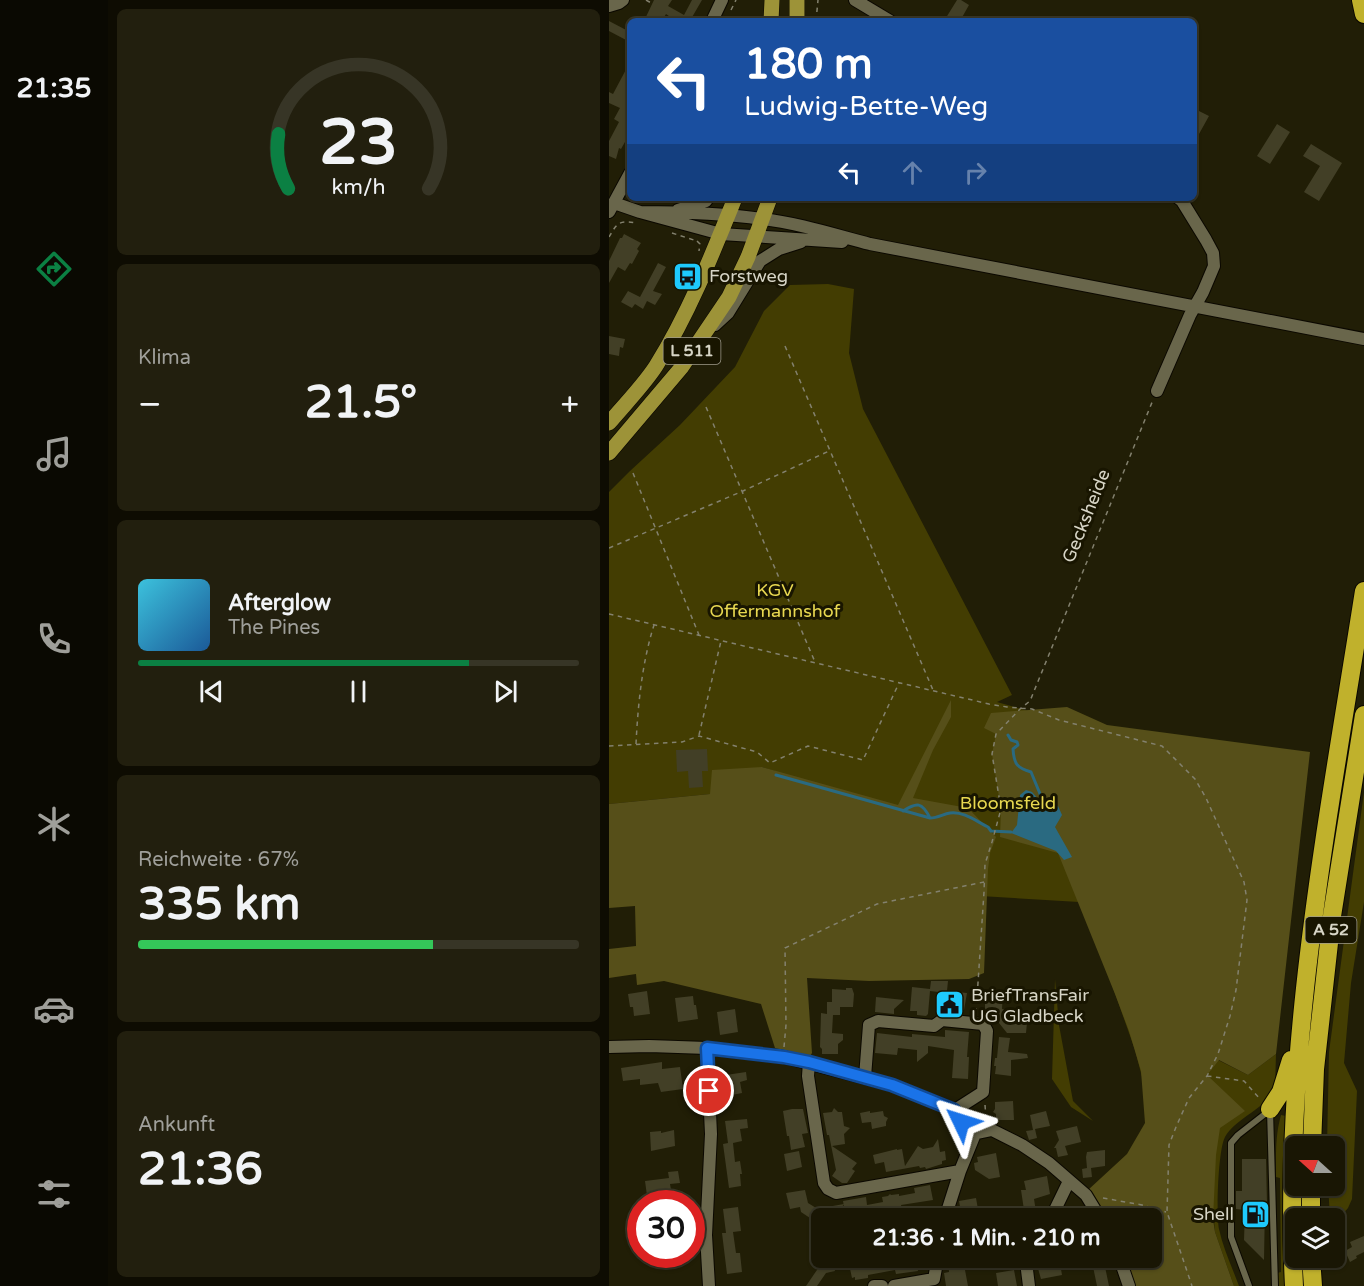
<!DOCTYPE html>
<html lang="de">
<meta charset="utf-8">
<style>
:root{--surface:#191604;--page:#221f0e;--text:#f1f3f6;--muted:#9f9f9a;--line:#373526;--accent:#0b8043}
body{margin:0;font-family:"Varela Round",sans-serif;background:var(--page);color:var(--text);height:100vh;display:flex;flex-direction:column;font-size:22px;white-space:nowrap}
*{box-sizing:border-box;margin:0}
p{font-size:20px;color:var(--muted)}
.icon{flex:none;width:33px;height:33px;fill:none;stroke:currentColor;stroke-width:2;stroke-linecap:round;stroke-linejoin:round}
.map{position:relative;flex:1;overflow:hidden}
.details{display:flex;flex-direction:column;gap:9px;padding:9px;background:#0e0c02;width:501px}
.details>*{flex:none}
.top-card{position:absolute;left:18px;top:18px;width:570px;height:183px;border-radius:9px;box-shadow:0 2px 4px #0004,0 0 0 2px var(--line);background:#1a4fa0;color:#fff;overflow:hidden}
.needle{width:39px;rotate:291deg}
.fabs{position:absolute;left:676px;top:1136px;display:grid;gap:12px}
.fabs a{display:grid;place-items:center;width:60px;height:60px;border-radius:9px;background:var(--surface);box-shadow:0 2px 4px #0004,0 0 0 2px var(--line);font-size:30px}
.speed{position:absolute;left:18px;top:1190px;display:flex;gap:12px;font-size:30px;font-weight:700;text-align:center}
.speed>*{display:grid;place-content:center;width:78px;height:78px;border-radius:50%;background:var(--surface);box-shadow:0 2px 4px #0004,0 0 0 2px var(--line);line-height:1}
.speed .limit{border:9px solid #d22;background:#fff;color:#111}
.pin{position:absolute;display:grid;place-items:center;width:51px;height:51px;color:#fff;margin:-26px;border:3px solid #fff;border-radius:50%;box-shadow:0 2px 6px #0007}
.me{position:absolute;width:66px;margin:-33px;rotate:311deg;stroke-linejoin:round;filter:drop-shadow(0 0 4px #0008)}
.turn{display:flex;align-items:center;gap:21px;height:126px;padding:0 18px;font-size:27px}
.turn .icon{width:78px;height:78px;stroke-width:2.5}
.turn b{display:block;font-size:42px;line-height:51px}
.lanes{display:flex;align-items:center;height:57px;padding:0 18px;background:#0003;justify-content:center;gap:30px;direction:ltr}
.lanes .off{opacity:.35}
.big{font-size:45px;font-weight:700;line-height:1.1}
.details .tile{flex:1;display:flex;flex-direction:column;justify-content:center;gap:9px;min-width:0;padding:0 21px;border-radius:9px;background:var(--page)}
.details .dial{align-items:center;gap:0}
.dial svg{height:156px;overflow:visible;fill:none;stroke:var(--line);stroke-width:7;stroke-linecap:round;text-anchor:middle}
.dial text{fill:var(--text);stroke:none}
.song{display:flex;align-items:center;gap:18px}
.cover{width:72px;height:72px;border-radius:9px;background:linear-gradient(135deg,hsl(190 70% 55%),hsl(210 70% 35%))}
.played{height:6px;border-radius:3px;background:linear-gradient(90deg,var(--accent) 75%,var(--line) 75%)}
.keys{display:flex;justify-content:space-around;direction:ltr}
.heat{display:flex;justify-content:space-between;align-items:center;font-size:33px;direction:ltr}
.charge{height:9px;border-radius:4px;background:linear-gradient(90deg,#34c759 67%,var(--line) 0)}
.trip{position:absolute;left:202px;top:1208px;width:351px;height:60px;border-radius:9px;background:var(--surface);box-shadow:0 2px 4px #0004,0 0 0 2px var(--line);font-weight:700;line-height:60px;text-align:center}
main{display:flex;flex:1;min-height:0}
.tab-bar{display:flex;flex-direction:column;width:108px;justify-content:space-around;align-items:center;background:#0a0902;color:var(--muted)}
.tab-bar .icon{width:42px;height:42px}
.tab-bar .selected{color:var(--accent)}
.tab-bar b{font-size:27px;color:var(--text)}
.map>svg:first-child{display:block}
.green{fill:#433d02}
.forest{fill:#564f19}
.water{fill:#2a6a81}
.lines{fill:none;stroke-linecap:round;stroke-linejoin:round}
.stream{stroke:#2a6a81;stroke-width:3}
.building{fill:#423f26}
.lane-casing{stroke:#0b0800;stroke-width:8}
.street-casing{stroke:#0b0800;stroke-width:14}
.primary-casing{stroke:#0b0800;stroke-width:16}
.highway-casing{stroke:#0b0800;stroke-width:20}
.path{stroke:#83816e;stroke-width:1.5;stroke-dasharray:4.5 4.5;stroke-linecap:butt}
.lane{stroke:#69664b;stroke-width:6}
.street{stroke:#69664b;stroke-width:12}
.primary{stroke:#9d9338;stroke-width:15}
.highway{stroke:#c0b12c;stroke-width:18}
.route-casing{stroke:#114b97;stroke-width:15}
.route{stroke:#1a73e8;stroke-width:10}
.labels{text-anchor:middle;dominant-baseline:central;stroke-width:6;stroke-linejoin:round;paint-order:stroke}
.shield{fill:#181500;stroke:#9e9b8b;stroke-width:1.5}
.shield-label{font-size:16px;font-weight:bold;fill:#d7d5c6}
.poi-label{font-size:18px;fill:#d7d5c6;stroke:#181500;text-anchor:start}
.street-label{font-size:18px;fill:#d7d5c6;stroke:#181500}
.park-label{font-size:18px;fill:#e8d850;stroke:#181500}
</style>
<main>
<nav class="tab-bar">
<b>21:35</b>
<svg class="icon selected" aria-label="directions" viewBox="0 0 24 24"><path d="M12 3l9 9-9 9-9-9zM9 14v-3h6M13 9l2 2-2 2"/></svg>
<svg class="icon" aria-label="music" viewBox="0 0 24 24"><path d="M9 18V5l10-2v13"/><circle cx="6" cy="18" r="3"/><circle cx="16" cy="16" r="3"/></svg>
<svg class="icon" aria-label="phone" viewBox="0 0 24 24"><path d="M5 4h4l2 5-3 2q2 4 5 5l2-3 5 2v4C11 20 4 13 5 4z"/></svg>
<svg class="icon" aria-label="climate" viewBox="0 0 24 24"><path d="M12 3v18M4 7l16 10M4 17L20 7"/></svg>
<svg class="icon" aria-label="car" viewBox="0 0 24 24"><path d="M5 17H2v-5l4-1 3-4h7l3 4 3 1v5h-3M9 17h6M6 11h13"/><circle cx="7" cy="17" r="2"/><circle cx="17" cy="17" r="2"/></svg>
<svg class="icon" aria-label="filters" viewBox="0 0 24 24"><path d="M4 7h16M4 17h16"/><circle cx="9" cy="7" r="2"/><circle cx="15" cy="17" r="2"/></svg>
</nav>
<section class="details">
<div class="tile dial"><svg viewBox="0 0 100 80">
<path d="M14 69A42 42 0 1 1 86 69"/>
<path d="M14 69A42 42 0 0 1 9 41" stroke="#0b8043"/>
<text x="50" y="56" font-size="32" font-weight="700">23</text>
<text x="50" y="72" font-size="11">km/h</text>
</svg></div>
<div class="tile"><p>Klima</p>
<div class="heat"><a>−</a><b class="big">21.5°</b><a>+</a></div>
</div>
<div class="tile">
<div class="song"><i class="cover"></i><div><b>Afterglow</b><p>The Pines</p></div></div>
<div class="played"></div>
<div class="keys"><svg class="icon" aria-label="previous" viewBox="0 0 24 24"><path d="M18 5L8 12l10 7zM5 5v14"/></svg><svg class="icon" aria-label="pause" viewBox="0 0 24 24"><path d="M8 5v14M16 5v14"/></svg><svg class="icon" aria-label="next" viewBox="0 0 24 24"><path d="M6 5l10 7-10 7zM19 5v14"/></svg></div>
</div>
<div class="tile"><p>Reichweite · 67%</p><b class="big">335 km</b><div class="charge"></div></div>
<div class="tile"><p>Ankunft</p><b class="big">21:36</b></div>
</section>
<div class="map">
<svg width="755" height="1286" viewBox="0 0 755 1286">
<rect width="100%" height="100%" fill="#211e06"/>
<path class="green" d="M 219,284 L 245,289 L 240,353 L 254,409 L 403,695 L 388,702 L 433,715 L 609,1060 L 639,1075 L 667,1054 L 666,1089 C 655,1110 627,1118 616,1137 C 609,1150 607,1214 610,1229 C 614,1248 623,1267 630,1286 L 625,1286 L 606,1232 L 604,1210 L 545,1123 L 526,1050 L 496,965 L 470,902 L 371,896 L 166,771 L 153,767 L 101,794 L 0,804 L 0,492 L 21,471 L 71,425 L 126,367 L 155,311 L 181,285 Z
M 755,792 L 755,902 L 742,983 L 735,1063 L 748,1091 L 743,1199 L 739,1208 L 733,1215 L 721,1217 L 719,1185 L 726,1185 L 726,1146 L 718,1146 L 720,1052 Z
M 446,979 L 450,1025 L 464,1101 L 484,1121 L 462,1107 L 443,1079 Z
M 672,1115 L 677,1116 L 674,1199 L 676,1286 L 668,1286 L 668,1273 L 672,1272 L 671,1178 L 667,1177 C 667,1156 666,1136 672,1115 Z"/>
<path class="forest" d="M 342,700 L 342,717 L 324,750 L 304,798 L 359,808 L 387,837 L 381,853 L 379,869 L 375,973 L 360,979 L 260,981 L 198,978 L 203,1053 L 201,1056 L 166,1048 L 152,1004 L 55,981 L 28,985 L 27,974 L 0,978 L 0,949 L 27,946 L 26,906 L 0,908 L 0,804 L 101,794 L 103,770 L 153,767 L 289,805 Z
M 458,707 L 498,725 L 701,752 L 667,1054 L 639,1075 L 610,1060 L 598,1075 L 636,1111 L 611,1128 L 607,1155 L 604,1219 L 606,1232 L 625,1286 L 524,1286 L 516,1257 L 543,1257 L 543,1218 L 498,1218 L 479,1190 L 518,1154 L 536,1123 L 532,1071 L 520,1031 L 506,994 L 449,853 L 391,837 L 392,809 L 383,754 L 387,734 L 375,728 L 382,713 Z"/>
<path class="water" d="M 417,790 L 423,792 L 430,800 L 449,806 L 453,815 L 446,827 L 463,857 L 455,860 L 447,851 L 402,833 L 408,825 L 411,795 Z"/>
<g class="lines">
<path class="stream" d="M 399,735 L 402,740 L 408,742 L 409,745 L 404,749 C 405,764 408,768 422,772 L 434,801
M 167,775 L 321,818 C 329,818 334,814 341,813 C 354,811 367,821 379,827 L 382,831 L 402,832
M 294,811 C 308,802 313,802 321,818"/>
</g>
<path class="building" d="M 45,0 L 63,0 L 59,6 L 75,15 L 83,0 L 93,0 L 82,19 L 85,21 L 67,21 L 57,14 L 53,21 L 35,21 Z
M 348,0 L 352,0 L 360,5 L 351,21 L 335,21 Z
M 0,21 L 21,32 L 17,40 L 0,31 Z
M 21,62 L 21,120 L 18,126 L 21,127 L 21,133 L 12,149 L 10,148 L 7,159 L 0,156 L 0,141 L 10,122 L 5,119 L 11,108 L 0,103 L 0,92 L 4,94 Z
M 585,110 L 590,112 L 590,111 L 600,116 L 585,143 Z
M 668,124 L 681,132 L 661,164 L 648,156 Z
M 702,144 L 733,163 L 710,201 L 695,192 L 711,166 L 694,156 Z
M 15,234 L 32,243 L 28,249 L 30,251 L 23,264 L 21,263 L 16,271 L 9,267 L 0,283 L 0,261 L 11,238 L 13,238 Z
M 49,263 L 57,267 L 44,291 L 53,294 L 46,305 L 38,301 L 34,309 L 26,304 L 23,308 L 12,302 L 19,291 L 31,297 Z
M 0,336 L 16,339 L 14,348 L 11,347 L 10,356 L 0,354 Z
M 98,749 L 99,771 L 93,771 L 94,787 L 80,788 L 79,771 L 68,772 L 67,750 Z
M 322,981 L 339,981 L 338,991 L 358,993 L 355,1010 L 336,1010 L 338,993 L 321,991 L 319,1014 L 317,1016 L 308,1015 L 308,1011 L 301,1011 L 303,987 L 321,989 Z
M 237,988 L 243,988 L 245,994 L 244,1007 L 231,1007 L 231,1015 L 224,1015 L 223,1033 L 234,1034 L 234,1040 L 229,1044 L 229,1054 L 213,1054 L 213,1049 L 211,1047 L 212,1013 L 218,1014 L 218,1002 L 223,1002 L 223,989 L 237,990 Z
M 379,989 L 394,991 L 393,1009 L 419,1013 L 417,1033 L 398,1033 L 382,1013 L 376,1010 L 376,994 L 379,994 Z
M 38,991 L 41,1014 L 25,1016 L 24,1007 L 21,1007 L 19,994 Z
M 84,996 L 85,1005 L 87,1005 L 89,1019 L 69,1022 L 66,998 Z
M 267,997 L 295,1000 L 285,1009 L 285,1014 L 266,1012 Z
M 126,1009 L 129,1032 L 111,1035 L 108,1012 Z
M 336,1030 L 360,1032 L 358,1057 L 360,1057 L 359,1079 L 343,1078 L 345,1050 L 319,1046 L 319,1053 L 308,1062 L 308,1050 L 289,1048 L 288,1055 L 266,1053 L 268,1033 L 303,1037 L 303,1034 L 336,1037 Z
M 390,1037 L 401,1038 L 399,1052 L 418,1054 L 419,1058 L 402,1060 L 402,1076 L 386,1074 L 387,1066 L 385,1066 L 386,1058 L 388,1058 Z
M 53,1062 L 53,1069 L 71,1067 L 74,1089 L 52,1092 L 49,1083 L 31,1085 L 31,1079 L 14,1081 L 12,1068 Z
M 137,1072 L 138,1080 L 131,1082 L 133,1093 L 123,1095 L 123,1092 L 119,1093 L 117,1075 Z
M 404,1101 L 405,1120 L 387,1120 L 387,1114 L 384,1112 L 386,1109 L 386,1102 Z
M 225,1108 L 229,1112 L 233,1112 L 235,1126 L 241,1128 L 235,1134 L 236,1144 L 223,1146 L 248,1163 L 243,1169 L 246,1171 L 238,1183 L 233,1183 L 223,1176 L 227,1170 L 220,1135 L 218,1135 L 214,1113 L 223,1112 Z
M 183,1109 L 194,1109 L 199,1133 L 193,1134 L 196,1147 L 182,1150 L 180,1136 L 178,1136 L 174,1111 Z
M 261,1111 L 261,1113 L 274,1111 L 275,1116 L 279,1118 L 277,1122 L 277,1126 L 263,1129 L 262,1122 L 253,1123 L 251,1113 Z
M 437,1111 L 441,1126 L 426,1129 L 428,1138 L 420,1140 L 417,1131 L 424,1130 L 421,1115 Z
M 138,1119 L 139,1128 L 131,1129 L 133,1141 L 124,1143 L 126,1162 L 131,1161 L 133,1174 L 131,1174 L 132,1186 L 120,1188 L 114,1144 L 119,1143 L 116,1121 Z
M 468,1126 L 472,1142 L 456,1146 L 459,1155 L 449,1157 L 447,1148 L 445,1148 L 450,1140 L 447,1131 Z
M 65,1130 L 66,1146 L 42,1151 L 41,1132 L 52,1131 L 52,1133 Z
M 329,1139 L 331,1152 L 336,1151 L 337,1160 L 333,1161 L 333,1164 L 317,1169 L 316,1167 L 311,1168 L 310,1166 L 277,1172 L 275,1162 L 266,1164 L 264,1155 L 288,1149 L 288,1150 L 293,1149 L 296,1166 L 309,1146 L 314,1149 L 324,1147 Z
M 496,1150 L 496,1166 L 482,1168 L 483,1177 L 474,1178 L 473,1169 L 478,1168 L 477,1157 L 478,1152 Z
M 190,1151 L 193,1167 L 178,1171 L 175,1154 Z
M 387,1153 L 391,1177 L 380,1179 L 366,1170 L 365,1163 L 369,1162 L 368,1157 Z
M 633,1159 L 657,1159 L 658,1204 L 656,1204 L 655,1260 L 635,1240 L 636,1210 L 627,1209 L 627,1191 L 633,1191 Z
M 69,1171 L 71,1183 L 61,1184 L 64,1201 L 39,1203 L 36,1181 L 60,1178 L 59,1172 Z
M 438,1176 L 441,1194 L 425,1199 L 428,1218 L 414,1218 L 413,1210 L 415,1210 L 412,1190 L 417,1190 L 415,1181 Z
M 321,1185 L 324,1200 L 292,1205 L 293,1209 L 237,1218 L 234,1201 L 257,1197 L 258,1205 L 274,1202 L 273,1197 L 279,1196 L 281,1194 L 282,1195 L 290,1194 L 290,1196 L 306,1193 L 305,1188 Z
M 196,1190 L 199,1203 L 212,1211 L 216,1206 L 218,1207 L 235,1204 L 226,1218 L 213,1218 L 213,1226 L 192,1212 L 191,1207 L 181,1209 L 177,1193 Z
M 367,1198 L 370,1215 L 353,1218 L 350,1201 Z
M 129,1207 L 132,1231 L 124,1232 L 127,1253 L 131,1253 L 133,1272 L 118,1274 L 113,1233 L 117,1233 L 114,1209 Z
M 755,1236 L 755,1252 L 747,1256 L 748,1258 L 741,1262 L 736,1251 L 743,1247 L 741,1242 Z
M 208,1257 L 223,1257 L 226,1271 L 217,1273 L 208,1286 L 197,1286 L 210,1267 Z
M 282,1257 L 314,1257 L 308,1266 L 309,1271 L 287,1274 L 286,1270 L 259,1275 L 259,1278 L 246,1280 L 246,1277 L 243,1278 L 240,1264 L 256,1261 L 257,1264 L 283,1259 Z
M 339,1257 L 348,1257 L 351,1270 L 356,1270 L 359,1286 L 337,1286 L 335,1273 L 340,1272 Z
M 450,1257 L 453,1275 L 432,1279 L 428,1265 L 430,1264 L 430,1258 Z
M 482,1257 L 494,1257 L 500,1286 L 488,1286 Z
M 405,1270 L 408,1286 L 389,1286 L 387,1273 Z"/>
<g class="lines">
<defs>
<path id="lane" d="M 661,1110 L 666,1286
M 640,1286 L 622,1237 L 622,1143 L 629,1135 L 661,1110"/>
<path id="street" d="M 246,0 L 281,21
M 0,6 L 10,3 L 14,0
M 103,21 L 113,0
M 5,203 L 31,212 L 112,234 L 233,242
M 69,210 L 97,201 L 99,198
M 0,212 L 21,173
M 31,212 C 72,212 113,213 153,219 C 189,223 226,235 261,244 L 755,339
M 106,325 L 119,313 L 151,261 L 170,249 L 192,242
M 548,391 L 581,315 L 594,292 L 605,266 L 604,253 L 597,240 L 573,201 L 569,198
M 0,1047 L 40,1046 L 98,1048 L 175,1057 L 283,1085 L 346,1110 L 359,1135 L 383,1130 L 413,1145 L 440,1163 L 477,1195 L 491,1218
M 98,1048 L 102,1134 L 97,1235 L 100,1286
M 200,1062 L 199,1076 L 215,1183 L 219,1189 L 227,1193 L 351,1171
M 256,1077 L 260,1025 L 269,1021 L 325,1026 L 333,1020 L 374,1024 L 378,1031 L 374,1092 L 346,1110
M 336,1218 L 351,1171 L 366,1134
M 442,1218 L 460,1181
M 510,1257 L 520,1286
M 265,1286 L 273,1286
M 285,1286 L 325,1279 L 329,1257
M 420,1286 L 418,1270 L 422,1257"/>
<path id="primary" d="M 162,21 L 163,0
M 188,21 L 188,0
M 0,423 C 15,405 34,386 47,366 C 80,313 103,255 126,198
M 0,453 L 72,368 L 120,297 L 139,257 L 161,198"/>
<path id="highway" d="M 752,0 L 755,14
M 661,1109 L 672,1092 L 682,1060
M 703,1146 L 706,1069 L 723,916 L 755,715
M 702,1218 L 702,1185
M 702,1257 L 704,1286
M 685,1286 C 673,1052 719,821 755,591"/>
</defs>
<use href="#lane" class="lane-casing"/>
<use href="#street" class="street-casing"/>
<use href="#primary" class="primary-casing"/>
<use href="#highway" class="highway-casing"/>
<path class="path" d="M 37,0 L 44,4
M 122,10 L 127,0
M 207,21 L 209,0
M 63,233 L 88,241
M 0,237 C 8,223 10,220 27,223
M 88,241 L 91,244 L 90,251
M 176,346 L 324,690
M 97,407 L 206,662
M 24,473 L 90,635
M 0,548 L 134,491 L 220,451
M 0,614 L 380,704 L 398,707 L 423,709 L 450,720 L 553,746 L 586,779 L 597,798 L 635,882 L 638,900 L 627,990 L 621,1016 L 609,1054 L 598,1076 L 580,1098 L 567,1127 L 560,1145 L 558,1212 L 583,1286
M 90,735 L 112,641
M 27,744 C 29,704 33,663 45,625
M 0,746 L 73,742 L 90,736 L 148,752 L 161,763 L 199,746 L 254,760 L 290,683
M 367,1013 L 375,892 L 376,864 L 383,842 L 392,809 L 383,754 L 387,734 L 412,708 L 421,701 L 544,400
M 175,1047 L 177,1025 L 176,948 L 268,904 L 375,882
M 598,1076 L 635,1081 L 651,1099
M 376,1105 L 377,1118
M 494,1198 L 533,1205 L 557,1212"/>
<use href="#lane" class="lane"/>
<use href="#street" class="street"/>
<use href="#primary" class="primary"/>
<use href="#highway" class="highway"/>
</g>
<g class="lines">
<defs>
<path id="route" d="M 100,1091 L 98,1048 L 175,1057 L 200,1062 L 283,1085 L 345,1110 L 352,1122"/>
</defs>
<use href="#route" class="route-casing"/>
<use href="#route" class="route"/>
</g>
<defs>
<symbol id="bus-square" viewBox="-11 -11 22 22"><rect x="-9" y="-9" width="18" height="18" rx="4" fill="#1ec9fd" stroke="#181500"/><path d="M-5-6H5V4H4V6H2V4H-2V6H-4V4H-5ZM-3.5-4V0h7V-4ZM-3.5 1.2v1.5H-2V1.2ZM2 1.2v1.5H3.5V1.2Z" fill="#111"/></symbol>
<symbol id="civic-square" viewBox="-11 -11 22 22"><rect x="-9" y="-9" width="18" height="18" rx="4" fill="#1ec9fd" stroke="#181500"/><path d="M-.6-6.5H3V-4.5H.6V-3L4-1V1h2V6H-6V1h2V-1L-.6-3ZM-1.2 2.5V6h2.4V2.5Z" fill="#111"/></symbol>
<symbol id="fuel-square" viewBox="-11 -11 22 22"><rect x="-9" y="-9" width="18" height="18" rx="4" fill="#1ec9fd" stroke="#181500"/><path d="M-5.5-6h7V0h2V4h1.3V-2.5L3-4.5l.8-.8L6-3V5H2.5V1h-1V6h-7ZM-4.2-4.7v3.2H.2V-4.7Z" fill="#111"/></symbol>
</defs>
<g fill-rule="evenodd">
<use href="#bus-square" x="62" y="260" width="33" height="33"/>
<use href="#civic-square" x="324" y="988" width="33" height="33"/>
<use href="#fuel-square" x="630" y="1198" width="33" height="33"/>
</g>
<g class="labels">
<g class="shield">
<rect x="54.5" y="338" width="57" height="26" rx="4.5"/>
<rect x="696.5" y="917" width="51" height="26" rx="4.5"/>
</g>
<g class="shield-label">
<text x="83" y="351">L 511</text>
<text x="722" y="930">A 52</text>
</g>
<g class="poi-label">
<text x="100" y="276">Forstweg</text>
<text x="362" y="995">BriefTransFair<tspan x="362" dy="21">UG Gladbeck</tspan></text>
<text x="625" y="1214" text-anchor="end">Shell</text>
</g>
<g class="street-label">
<text transform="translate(477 516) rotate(-68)">Gecksheide</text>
</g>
<g class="park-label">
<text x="166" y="590">KGV<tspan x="166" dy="21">Offermannshof</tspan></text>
<text x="399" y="803">Bloomsfeld</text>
</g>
</g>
</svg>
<div class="fabs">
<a><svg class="needle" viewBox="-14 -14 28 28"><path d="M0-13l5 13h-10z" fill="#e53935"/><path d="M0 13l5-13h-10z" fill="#9f9f9a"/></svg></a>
<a><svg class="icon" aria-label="layers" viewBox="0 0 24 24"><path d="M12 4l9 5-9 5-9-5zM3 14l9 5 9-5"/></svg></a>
</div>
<div class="speed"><div class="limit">30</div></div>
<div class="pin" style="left:100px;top:1091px;background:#d93025"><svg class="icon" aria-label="arrive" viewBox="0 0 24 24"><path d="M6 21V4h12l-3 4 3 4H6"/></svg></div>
<svg class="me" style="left:352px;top:1122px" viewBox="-20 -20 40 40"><path d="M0-17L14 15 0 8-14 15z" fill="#1a73e8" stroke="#fff" stroke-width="4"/></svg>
<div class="trip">21:36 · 1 Min. · 210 m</div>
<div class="top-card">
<div class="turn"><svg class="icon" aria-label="left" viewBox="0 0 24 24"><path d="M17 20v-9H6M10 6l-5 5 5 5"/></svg><div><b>180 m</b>Ludwig-Bette-Weg</div></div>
<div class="lanes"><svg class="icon" aria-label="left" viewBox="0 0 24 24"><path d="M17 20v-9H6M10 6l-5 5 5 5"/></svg><svg class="icon off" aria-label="ahead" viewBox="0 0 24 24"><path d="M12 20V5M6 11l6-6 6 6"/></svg><svg class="icon off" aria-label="right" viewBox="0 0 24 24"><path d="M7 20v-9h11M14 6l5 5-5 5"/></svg></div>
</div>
</div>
</main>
